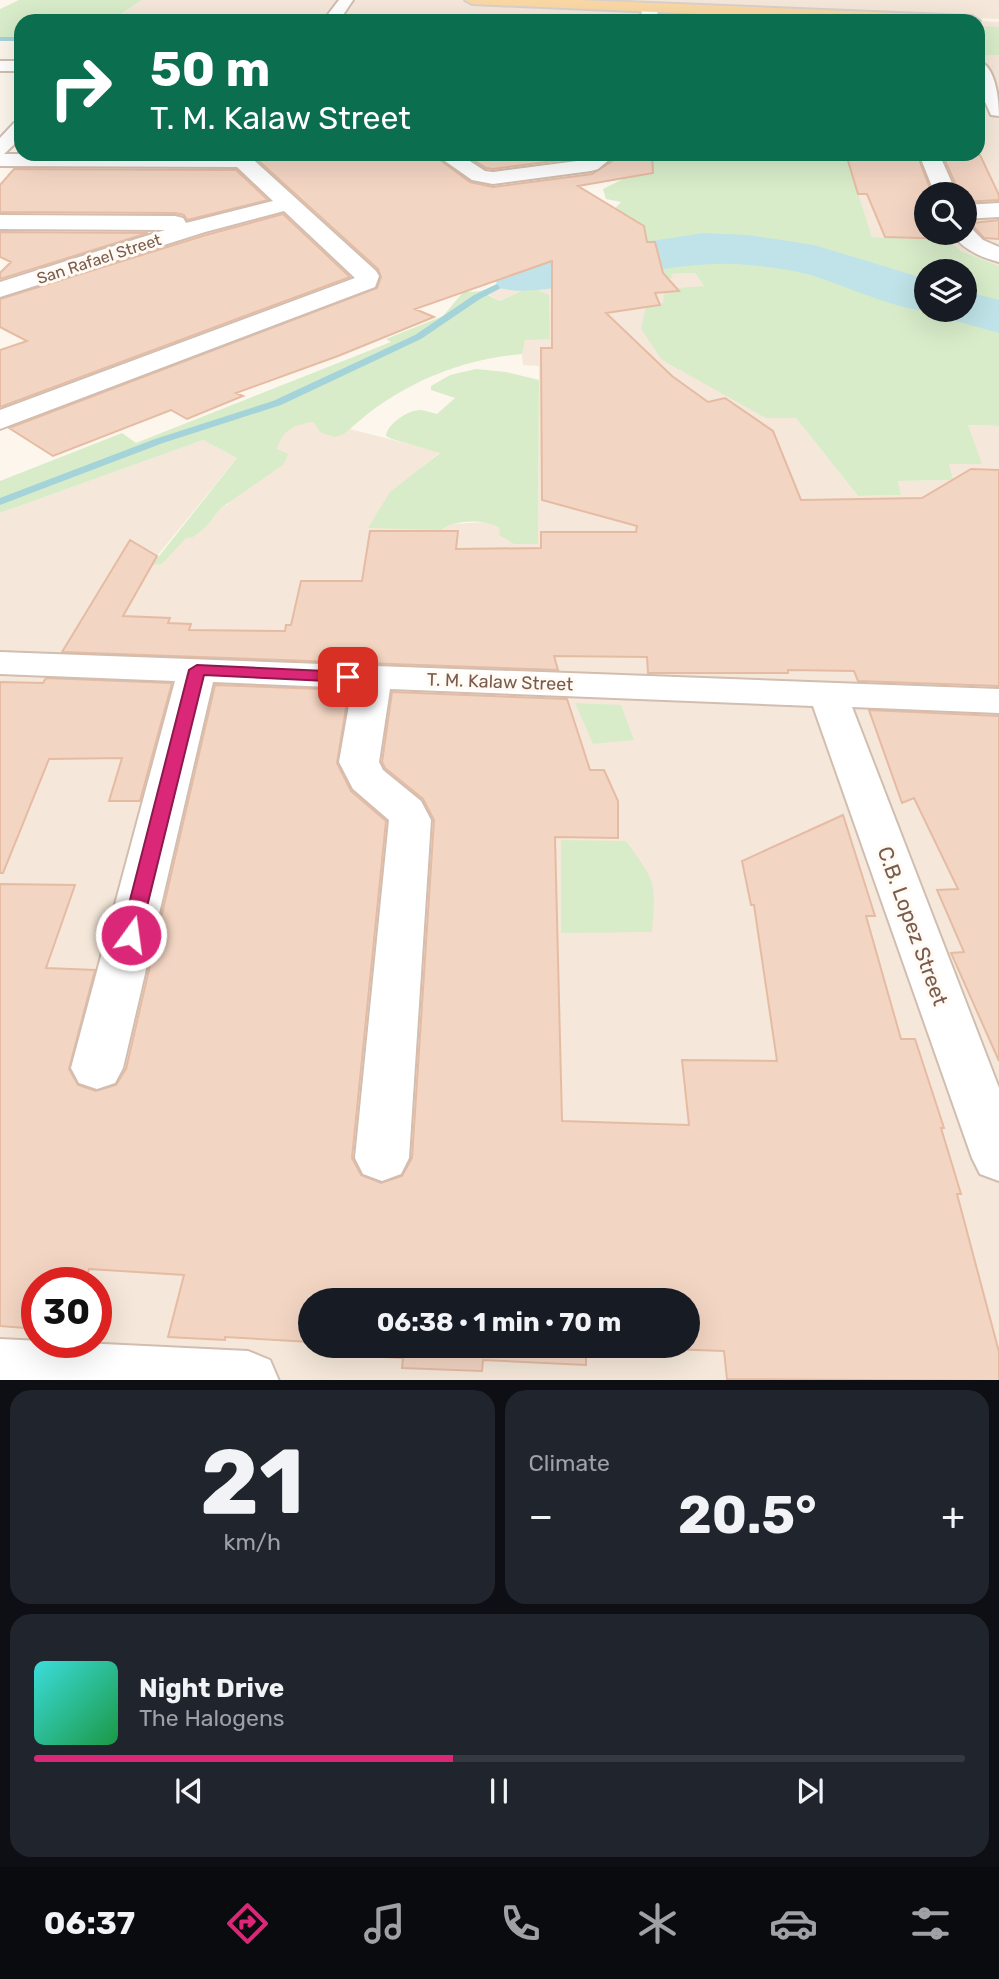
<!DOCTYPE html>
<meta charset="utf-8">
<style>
:root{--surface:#171b24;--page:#20242c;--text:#f1f3f6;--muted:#9ea1a6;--line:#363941;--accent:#db2777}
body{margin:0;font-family:Rubik,sans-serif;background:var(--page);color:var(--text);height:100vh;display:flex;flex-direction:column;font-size:26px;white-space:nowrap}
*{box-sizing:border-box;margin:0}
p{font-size:23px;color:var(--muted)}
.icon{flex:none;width:38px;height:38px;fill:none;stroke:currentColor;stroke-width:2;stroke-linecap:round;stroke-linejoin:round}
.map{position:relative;height:1380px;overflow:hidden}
.drawer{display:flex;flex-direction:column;gap:10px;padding:10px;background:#0d0f14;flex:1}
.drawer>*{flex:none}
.guide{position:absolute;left:14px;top:14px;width:971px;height:147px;border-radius:21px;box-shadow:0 7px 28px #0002;background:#0b6e4f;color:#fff;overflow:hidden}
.buttons{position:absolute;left:914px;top:182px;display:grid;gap:14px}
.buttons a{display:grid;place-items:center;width:63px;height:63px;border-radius:50%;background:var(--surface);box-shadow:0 7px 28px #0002;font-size:35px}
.speed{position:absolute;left:21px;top:1267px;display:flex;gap:14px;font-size:35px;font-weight:700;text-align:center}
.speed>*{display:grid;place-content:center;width:91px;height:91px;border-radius:50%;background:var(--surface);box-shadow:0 7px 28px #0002;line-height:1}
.speed .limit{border:10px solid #d22;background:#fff;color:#111}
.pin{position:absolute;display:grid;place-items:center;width:60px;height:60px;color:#fff;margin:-30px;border-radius:14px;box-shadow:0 4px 10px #0006}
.me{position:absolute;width:77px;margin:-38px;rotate:14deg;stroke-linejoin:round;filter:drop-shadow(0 0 5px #0008)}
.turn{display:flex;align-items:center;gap:24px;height:147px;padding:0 21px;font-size:32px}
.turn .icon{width:91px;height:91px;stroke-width:2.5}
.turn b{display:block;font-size:49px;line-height:60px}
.big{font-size:52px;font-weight:700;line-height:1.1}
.drawer .card{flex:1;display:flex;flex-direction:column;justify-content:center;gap:10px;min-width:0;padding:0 24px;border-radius:21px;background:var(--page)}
.drawer .dial{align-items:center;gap:0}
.dial b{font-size:91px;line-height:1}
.song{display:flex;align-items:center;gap:21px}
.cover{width:84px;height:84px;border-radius:10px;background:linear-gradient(135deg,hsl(180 70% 55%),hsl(140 70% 35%))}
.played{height:7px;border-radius:4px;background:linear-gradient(90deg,var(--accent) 45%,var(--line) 45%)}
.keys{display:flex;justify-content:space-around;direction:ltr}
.heat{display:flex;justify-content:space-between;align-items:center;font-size:38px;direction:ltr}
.drawer .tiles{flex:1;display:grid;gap:10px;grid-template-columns:1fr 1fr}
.card:last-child{grid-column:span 2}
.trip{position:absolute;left:298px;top:1288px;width:402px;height:70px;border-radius:35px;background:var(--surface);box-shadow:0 7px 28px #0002;font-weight:700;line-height:70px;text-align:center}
.tab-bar{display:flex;height:112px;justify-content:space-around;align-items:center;background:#090b0e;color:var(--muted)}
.tab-bar .icon{width:49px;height:49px}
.tab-bar .on{color:var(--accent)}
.tab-bar b{font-size:32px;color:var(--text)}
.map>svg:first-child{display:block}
.residential{fill:#f5e8da;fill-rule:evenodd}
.green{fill:#d8ecc9;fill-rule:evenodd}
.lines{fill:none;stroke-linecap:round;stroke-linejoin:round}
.stream{fill:#a5d3da;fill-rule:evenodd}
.river{fill:#bfe3e8;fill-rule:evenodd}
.building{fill:#f3d5c3;stroke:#e6bba3;stroke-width:2}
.minor-casing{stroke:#d1beb0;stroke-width:4}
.major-casing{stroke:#dad1cd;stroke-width:4}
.minor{fill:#fff;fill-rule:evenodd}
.major{fill:#fbd9a5;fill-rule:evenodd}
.route{fill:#db2777;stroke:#8e194d;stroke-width:2}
.labels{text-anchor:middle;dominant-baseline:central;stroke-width:6;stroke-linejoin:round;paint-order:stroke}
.far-street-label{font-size:16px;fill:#7a5c4d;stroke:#fffaf3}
.street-label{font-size:18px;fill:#7a5c4d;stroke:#fffaf3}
.near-street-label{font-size:21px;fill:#7a5c4d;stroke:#fffaf3}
</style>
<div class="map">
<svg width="999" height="1381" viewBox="0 0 999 1381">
<rect width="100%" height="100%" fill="#fdf6ec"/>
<path class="residential" d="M 142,0 L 345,0 L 330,21 L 110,21 Z
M 347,0 L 466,0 L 650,8 L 646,21 L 331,21 Z
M 575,0 L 999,0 L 999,19 L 829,12 Z
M 652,8 L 967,21 L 648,21 Z
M 978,21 L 999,22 L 999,266 L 961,251 L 948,240 L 872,237 L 844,154 L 978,154 ZM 926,194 L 964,194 L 964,233 L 926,233 Z
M 695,273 L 704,286 L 681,291 L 731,397 L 766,418 L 796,418 L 858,496 L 901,495 L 898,481 L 952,480 L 949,464 L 981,464 L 968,425 L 999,426 L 999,1380 L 0,1381 L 0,513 L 203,440 L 237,458 L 157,556 L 162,564 L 186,537 L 206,527 L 221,508 L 227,505 L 277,449 L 281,435 L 295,425 L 313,422 L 321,433 L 343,434 L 350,429 L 440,452 L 422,467 L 448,524 L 491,522 L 538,544 L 539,366 L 523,365 L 522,354 L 530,287 L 500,301 L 488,294 L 489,292 L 513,281 L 524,280 ZM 37,1283 L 96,1283 L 96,1342 L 37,1342 ZM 310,1300 L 688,1300 L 688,1346 L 310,1346 Z"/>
<path class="green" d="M 19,0 L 142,0 L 110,21 L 21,21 L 21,41 L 0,41 L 0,9 Z
M 978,26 L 999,27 L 999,55 L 981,55 L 978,48 Z
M 617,154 L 917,154 L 927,177 L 852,175 L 872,237 L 948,240 L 961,251 L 999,266 L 999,426 L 968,425 L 982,464 L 949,464 L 953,480 L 898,481 L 901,495 L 858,496 L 796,418 L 766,418 L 662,360 L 641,329 L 646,305 L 663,303 L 664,293 L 680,291 L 678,288 L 704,286 L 695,273 L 671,274 L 673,278 L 657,280 L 556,277 C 533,283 506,276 488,295 L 500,301 L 530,287 L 549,295 L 550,339 L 525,340 L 522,354 C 467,359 419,377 374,409 C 363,417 354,426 344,434 L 335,437 L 321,433 L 313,422 C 294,425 283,429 277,449 L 288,454 L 284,464 L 221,508 L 206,527 L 193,537 L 186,538 L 162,564 L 152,565 L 237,458 L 203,440 L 0,513 L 0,481 L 122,433 L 136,443 L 391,342 L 386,339 L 443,316 L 464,291 C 481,294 493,287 507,279 L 504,274 L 519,274 L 559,267 L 621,202 L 606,199 L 603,189 L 625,178 L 626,170 ZM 926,271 L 964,271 L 964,310 L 926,310 Z
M 476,369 L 506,372 L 539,380 L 538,544 L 514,544 L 499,535 L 500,528 C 486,519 454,519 441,530 L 368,528 L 390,492 L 440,453 L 392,439 L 386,436 C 387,424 408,410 420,410 C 425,410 432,413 437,414 L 455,398 L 431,390 L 431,386 L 450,375 Z
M 575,703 L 621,705 L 634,740 L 593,744 Z
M 561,840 L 626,841 C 656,882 656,882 652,932 L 561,933 Z"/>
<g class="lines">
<path class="stream" d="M 0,37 L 21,37 L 21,41 L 0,41 Z
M 515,275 L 522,277 L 480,299 L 421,339 L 281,405 L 163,443 L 0,505 L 0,498 L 155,439 L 273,401 L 415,335 L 474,295 Z"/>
<path class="river" d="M 704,233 L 748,235 L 814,245 L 926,279 L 926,310 L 935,310 C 909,316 837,282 807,274 C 789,269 768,267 749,265 C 689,259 628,277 568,286 C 545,289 523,294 500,288 L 492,277 L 500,266 L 518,261 Z
M 964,291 L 999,300 L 999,333 L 945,318 L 939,310 L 964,310 Z"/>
</g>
<path class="building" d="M 251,154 L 432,154 L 470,182 L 493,187 L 592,174 L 612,161 L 610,154 L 652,154 L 653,173 L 578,186 L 644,226 L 647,242 L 655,242 L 663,273 L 679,291 L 655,293 L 660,305 L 606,313 L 672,376 L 708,402 L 725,398 L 773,431 L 801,500 L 922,498 L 971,469 L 999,470 L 999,686 L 858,681 L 854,671 L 788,670 L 788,673 L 648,673 L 647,657 L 554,656 L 558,670 L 62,652 L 130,540 L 157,556 L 123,616 L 170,618 L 168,623 L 191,624 L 189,630 L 285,631 L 286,625 L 291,625 L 301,581 L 362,581 L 370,531 L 458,531 L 456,549 L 541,548 L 541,532 L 636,532 L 637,526 L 542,500 L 541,348 L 552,348 L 552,261 L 415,309 L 434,317 L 338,356 L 236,393 L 243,396 L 187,419 L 171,410 L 53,456 L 9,428 L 377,288 L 381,277 L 378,269 Z
M 464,154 L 584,154 L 585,157 L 493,169 L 486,168 Z
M 846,154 L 917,154 L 932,194 L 926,194 L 926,233 L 949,233 L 953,239 L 885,237 L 867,194 L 858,194 Z
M 942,154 L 980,155 L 999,195 L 999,200 L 964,202 L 964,194 L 960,194 Z
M 14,169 L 236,170 L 268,200 L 187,220 L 184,215 L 175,213 L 0,212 L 0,185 Z
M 283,214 L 350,277 L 0,407 L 0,350 L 27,341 L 0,327 L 0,299 L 206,235 Z
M 999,220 L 999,239 L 984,238 L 973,226 L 964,224 Z
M 0,232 L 148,233 L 0,279 L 0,273 L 11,262 L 0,257 Z
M 46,678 L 172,683 L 140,801 L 109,801 L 122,758 L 49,759 L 3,873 L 0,873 L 0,682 L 43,683 Z
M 215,685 L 349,690 L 337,763 L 351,791 L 386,821 L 352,1158 L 361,1175 L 381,1183 L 402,1176 L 412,1158 L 434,820 L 423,799 L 385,768 L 382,762 L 392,692 L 567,699 L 590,770 L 604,770 L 618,801 L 618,838 L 555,837 L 562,1121 L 689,1125 L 682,1060 L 777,1061 L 754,905 L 751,905 L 742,861 L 843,815 L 875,916 L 866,916 L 901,1039 L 915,1039 L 944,1128 L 941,1128 L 961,1194 L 957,1194 L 999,1352 L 999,1381 L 727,1379 L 724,1351 L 586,1346 L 586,1365 L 483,1360 L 482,1371 L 402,1368 L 403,1358 L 366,1356 L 367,1346 L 688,1346 L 688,1300 L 310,1300 L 310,1342 L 225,1337 L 225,1340 L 168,1337 L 184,1275 L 89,1269 L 85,1283 L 37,1283 L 37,1329 L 0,1326 L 0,884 L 75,885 L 46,968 L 95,970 L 69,1069 L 78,1085 L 96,1091 L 116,1085 L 126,1069 Z
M 869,710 L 999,716 L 999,1061 L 951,953 L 964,952 L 937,890 L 958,889 L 914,798 L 902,803 Z"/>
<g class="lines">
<defs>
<path id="minor" d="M 339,0 L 353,0 L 339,21 L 323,21 Z
M 651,3 L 659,8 L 655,21 L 639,21 L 643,8 Z
M 0,61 L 21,61 L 21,71 L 0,71 Z
M 978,61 C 996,65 999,101 999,116 L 991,115 L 978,86 Z
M 21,121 L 21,138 L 4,154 L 247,154 L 376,271 L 379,276 L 375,287 L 0,429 L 0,410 L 355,278 L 284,211 L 205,232 L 0,297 L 0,282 L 165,230 L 0,229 L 0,215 L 175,216 L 183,218 L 186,223 L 273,201 L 237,167 L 0,166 L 0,138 L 14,123 Z
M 435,154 L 459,154 L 485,171 L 493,172 L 585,160 L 588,158 L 586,154 L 607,154 L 610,159 L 598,169 L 591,171 L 493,184 L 472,180 Z
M 919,154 L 939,154 L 957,194 L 935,194 Z
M 999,203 L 999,217 L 964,219 L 964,205 Z
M 964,226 L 971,228 L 983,240 L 999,247 L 999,262 C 980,257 962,249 952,233 L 964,233 Z
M 0,652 L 999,689 L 999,713 L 852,707 L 999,1088 L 999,1181 L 980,1174 L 972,1158 L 813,706 L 390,689 L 379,762 L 383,770 L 421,801 L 431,820 L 409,1158 L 401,1174 L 382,1181 L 363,1174 L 355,1158 L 389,820 L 353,789 L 339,762 L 352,688 L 213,682 L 123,1068 L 115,1083 L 97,1089 L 79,1083 L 71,1068 L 175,681 L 0,674 Z
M 0,1339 L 248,1351 L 270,1360 L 279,1381 L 0,1381 Z"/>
<path id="major" d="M 465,0 L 578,0 L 972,16 L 980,21 L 978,23 L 978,21 L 863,21 L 472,4 Z"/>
</defs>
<use href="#minor" class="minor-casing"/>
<use href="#major" class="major-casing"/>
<use href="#minor" class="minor"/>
<use href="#major" class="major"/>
</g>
<path class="route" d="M 197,665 L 348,672 L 356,677 L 348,682 L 204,675 L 140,935 L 137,940 L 124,940 L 121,935 L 189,670 Z"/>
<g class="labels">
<g class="far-street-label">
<text transform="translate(99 259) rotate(-18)">San Rafael Street</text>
</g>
<g class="street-label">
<text transform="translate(500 682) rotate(2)">T. M. Kalaw Street</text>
</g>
<g class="near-street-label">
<text transform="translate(913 926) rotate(70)">C.B. Lopez Street</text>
</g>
</g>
</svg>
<div class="buttons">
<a><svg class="icon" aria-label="search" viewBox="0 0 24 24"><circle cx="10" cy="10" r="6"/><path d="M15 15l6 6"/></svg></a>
<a><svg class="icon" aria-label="layers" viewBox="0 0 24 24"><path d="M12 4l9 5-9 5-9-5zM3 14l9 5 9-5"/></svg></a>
</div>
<div class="speed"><div class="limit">30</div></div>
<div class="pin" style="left:348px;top:677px;background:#d93025"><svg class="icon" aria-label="arrive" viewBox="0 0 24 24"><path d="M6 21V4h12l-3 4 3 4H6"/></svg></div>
<svg class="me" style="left:131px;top:935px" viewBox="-20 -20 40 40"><circle r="17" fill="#db2777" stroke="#fff" stroke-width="3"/><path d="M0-11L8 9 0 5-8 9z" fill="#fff"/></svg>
<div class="trip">06:38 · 1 min · 70 m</div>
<div class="guide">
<div class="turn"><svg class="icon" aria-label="right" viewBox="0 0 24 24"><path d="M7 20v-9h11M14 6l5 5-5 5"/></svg><div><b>50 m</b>T. M. Kalaw Street</div></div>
</div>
</div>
<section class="drawer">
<div class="tiles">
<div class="card dial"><b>21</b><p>km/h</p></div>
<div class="card"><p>Climate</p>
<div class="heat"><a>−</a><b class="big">20.5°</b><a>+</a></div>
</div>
<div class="card">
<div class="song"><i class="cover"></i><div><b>Night Drive</b><p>The Halogens</p></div></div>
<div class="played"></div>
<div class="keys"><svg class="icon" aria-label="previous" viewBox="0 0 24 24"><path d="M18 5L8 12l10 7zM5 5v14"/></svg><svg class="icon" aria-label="pause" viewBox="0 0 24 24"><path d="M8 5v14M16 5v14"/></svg><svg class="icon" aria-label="next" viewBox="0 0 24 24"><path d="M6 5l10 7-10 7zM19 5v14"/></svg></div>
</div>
</div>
</section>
<nav class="tab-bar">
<b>06:37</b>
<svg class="icon on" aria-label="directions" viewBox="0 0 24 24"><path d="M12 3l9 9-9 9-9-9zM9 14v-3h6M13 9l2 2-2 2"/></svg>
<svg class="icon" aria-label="music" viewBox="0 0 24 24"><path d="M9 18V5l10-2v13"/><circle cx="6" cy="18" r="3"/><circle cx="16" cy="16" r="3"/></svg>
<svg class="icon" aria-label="phone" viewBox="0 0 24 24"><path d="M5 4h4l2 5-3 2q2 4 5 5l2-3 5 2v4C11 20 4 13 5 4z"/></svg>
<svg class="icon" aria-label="climate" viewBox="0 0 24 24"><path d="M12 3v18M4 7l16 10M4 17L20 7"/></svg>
<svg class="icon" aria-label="car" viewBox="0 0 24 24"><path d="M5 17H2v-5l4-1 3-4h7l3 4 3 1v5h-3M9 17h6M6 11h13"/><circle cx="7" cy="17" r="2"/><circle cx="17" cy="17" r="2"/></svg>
<svg class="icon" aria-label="filters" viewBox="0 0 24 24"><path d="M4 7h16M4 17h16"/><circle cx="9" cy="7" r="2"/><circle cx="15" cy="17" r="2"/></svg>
</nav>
